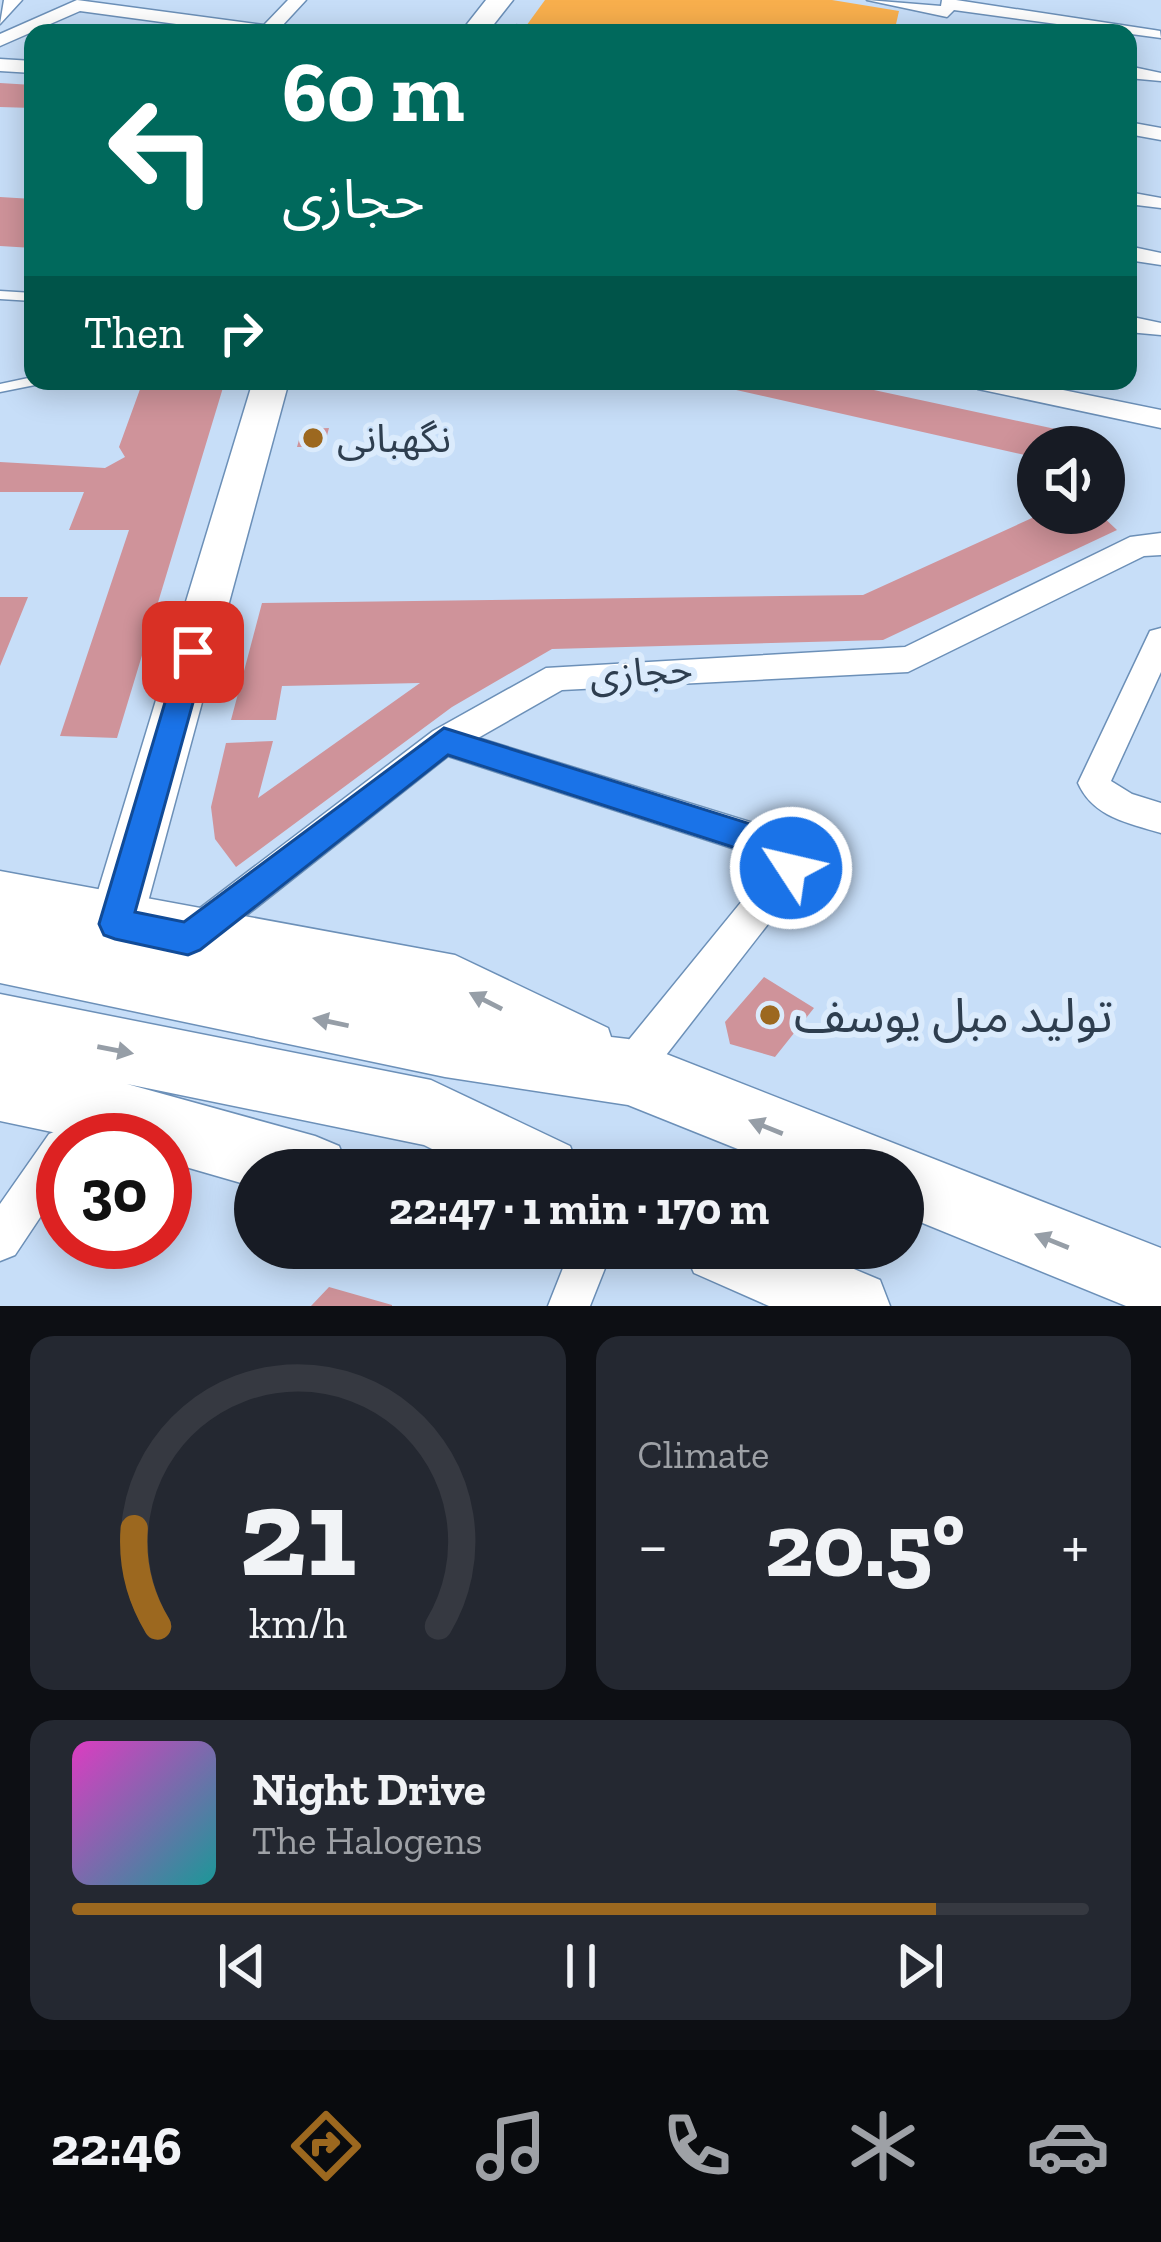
<!DOCTYPE html>
<meta charset="utf-8">
<style>
:root{--surface:#171b24;--page:#242831;--text:#f1f3f6;--muted:#9ea1a6;--line:#363941;--accent:#9c681f}
body{margin:0;font-family:"Zilla Slab","Noto Sans Arabic",serif;background:var(--page);color:var(--text);height:100vh;display:flex;flex-direction:column;font-size:45px;white-space:nowrap}
*{box-sizing:border-box;margin:0}
p{font-size:39px;color:var(--muted)}
.icon{flex:none;width:66px;height:66px;fill:none;stroke:currentColor;stroke-width:2;stroke-linecap:round;stroke-linejoin:round}
.map{position:relative;height:1306px;overflow:hidden}
.drawer{display:flex;flex-direction:column;gap:30px;padding:30px;background:#0d0f14;flex:1}
.drawer>*{flex:none}
.hud{position:absolute;left:24px;top:24px;width:1113px;height:366px;border-radius:24px;box-shadow:0 6px 30px #0003;background:#00695c;color:#fff;overflow:hidden}
.buttons{position:absolute;left:1017px;top:426px;display:grid;gap:24px}
.buttons a{display:grid;place-items:center;width:108px;height:108px;border-radius:50%;background:var(--surface);box-shadow:0 6px 30px #0003;font-size:60px}
.speed{position:absolute;left:36px;top:1113px;display:flex;gap:24px;font-size:60px;font-weight:700;text-align:center}
.speed>*{display:grid;place-content:center;width:156px;height:156px;border-radius:50%;background:var(--surface);box-shadow:0 6px 30px #0003;line-height:1}
.speed .limit{border:18px solid #d22;background:#fff;color:#111}
.pin{position:absolute;display:grid;place-items:center;width:102px;height:102px;color:#fff;margin:-51px;border-radius:24px;box-shadow:0 6px 18px #0006}
.me{position:absolute;width:132px;margin:-66px;rotate:305deg;stroke-linejoin:round;filter:drop-shadow(0 0 9px #0008)}
.turn{display:flex;align-items:center;gap:42px;height:252px;padding:0 60px;font-size:54px}
.turn .icon{width:156px;height:156px;stroke-width:2.5}
.turn b{display:block;font-size:84px;line-height:102px}
.then{display:flex;align-items:center;height:114px;padding:0 60px;background:#0003;gap:24px;font-size:45px}
.big{font-size:90px;font-weight:700;line-height:1.1}
.drawer .widget{flex:1;display:flex;flex-direction:column;justify-content:center;gap:18px;min-width:0;padding:0 42px;border-radius:24px;background:var(--page)}
.drawer .dial{align-items:center;gap:0}
.dial svg{height:312px;overflow:visible;fill:none;stroke:var(--line);stroke-width:7;stroke-linecap:round;text-anchor:middle}
.dial text{fill:var(--text);stroke:none}
.song{display:flex;align-items:center;gap:36px}
.cover{width:144px;height:144px;border-radius:18px;background:linear-gradient(135deg,hsl(310 70% 55%),hsl(180 70% 35%))}
.played{height:12px;border-radius:6px;background:linear-gradient(90deg,var(--accent) 85%,var(--line) 85%)}
.keys{display:flex;justify-content:space-around;direction:ltr}
.heat{display:flex;justify-content:space-between;align-items:center;font-size:66px;direction:ltr}
.drawer .tiles{flex:1;display:grid;gap:30px;grid-template-columns:1fr 1fr}
.widget:last-child{grid-column:span 2}
.trip{position:absolute;left:234px;top:1149px;width:690px;height:120px;border-radius:60px;background:var(--surface);box-shadow:0 6px 30px #0003;font-weight:700;line-height:120px;text-align:center}
.dock{display:flex;height:192px;justify-content:space-around;align-items:center;background:#090b0e;color:var(--muted)}
.dock .icon{width:84px;height:84px}
.dock .active{color:var(--accent)}
.dock b{font-size:54px;color:var(--text)}
.map>svg:first-child{display:block}
.green{fill:#f8af4d}
.building{fill:#cf939a}
.lines{fill:none;stroke-linecap:round;stroke-linejoin:round}
.lane-casing{stroke:#6c90b8;stroke-width:3}
.street-casing{stroke:#6c90b8;stroke-width:3}
.secondary-casing{stroke:#6c90b8;stroke-width:3}
.primary-casing{stroke:#6c90b8;stroke-width:3}
.path{stroke:#7d90a6;stroke-width:4.5;stroke-dasharray:4.5 4.5;stroke-linecap:butt}
.lane{fill:#fff;fill-rule:evenodd}
.street{fill:#fff;fill-rule:evenodd}
.secondary{fill:#fff;fill-rule:evenodd}
.primary{fill:#fff;fill-rule:evenodd}
.oneway{fill:#969ea7}
.route{fill:#1a73e8;stroke:#114b97;stroke-width:3}
.poi-dot{fill:#9c681f;stroke:#dbebfc;stroke-width:4.5}
.labels{text-anchor:middle;dominant-baseline:central;stroke-width:12;stroke-linejoin:round;paint-order:stroke}
.poi-label{font-size:39px;fill:#2e3e4f;stroke:#dbebfc;text-anchor:start}
.street-label{font-size:39px;fill:#2e3e4f;stroke:#dbebfc}
.near-poi-label{font-size:48px;fill:#2e3e4f;stroke:#dbebfc;text-anchor:start}
</style>
<div class="map">
<svg width="1161" height="1306" viewBox="0 0 1161 1306">
<rect width="100%" height="100%" fill="#c7def8"/>
<path class="green" d="M 545,0 L 832,0 L 899,11 L 894,33 L 521,33 Z"/>
<path class="building" d="M 0,83 L 33,85 L 33,108 L 0,107 Z
M 0,197 L 33,199 L 33,248 L 0,246 Z
M 143,381 L 225,381 L 117,738 L 60,736 L 129,530 L 69,530 L 84,492 L 0,492 L 0,462 L 105,468 L 125,457 L 119,447 Z
M 696,381 L 832,381 L 1097,438 L 1097,447 L 1038,447 L 1038,458 Z
M 329,428 L 324,447 L 297,447 L 302,429 Z
M 1043,513 L 1099,513 L 1117,530 L 883,640 L 552,649 L 452,707 L 236,867 L 215,839 L 211,807 L 226,743 L 273,741 L 258,798 L 420,683 L 282,686 L 276,720 L 231,720 L 262,603 L 863,595 Z
M 0,597 L 28,597 L 0,666 Z
M 764,977 L 814,1008 L 775,1057 L 730,1044 L 725,1022 Z
M 329,1287 L 392,1305 L 392,1306 L 311,1306 Z"/>
<g class="lines">
<defs>
<path id="lane" d="M 0,291 L 33,293 L 33,301 L 0,299 Z
M 33,377 L 33,381 L 42,381 L 40,384 L 0,392 L 0,384 Z"/>
<path id="street" d="M 4,0 L 22,0 L 0,24 Z
M 77,0 L 264,25 L 288,0 L 306,0 L 281,27 L 292,33 L 243,33 L 80,11 L 0,46 L 0,34 Z
M 867,0 L 941,6 L 942,0 L 956,0 L 1154,30 L 1160,31 L 1161,38 L 954,10 L 947,17 Z
M 0,59 L 33,61 L 33,73 L 0,71 Z
M 1128,66 L 1161,73 L 1161,81 L 1128,78 Z
M 1128,122 L 1161,128 L 1161,140 L 1128,134 Z
M 1128,192 L 1161,198 L 1161,208 L 1128,204 Z
M 1128,246 L 1161,253 L 1161,265 L 1128,260 Z
M 1128,316 L 1161,323 L 1161,335 L 1128,332 Z
M 966,381 L 1019,381 L 1161,410 L 1161,428 L 978,389 Z
M 1161,533 L 1161,555 L 1144,556 L 908,672 L 562,690 L 478,738 L 779,831 C 802,840 814,856 803,879 L 642,1086 L 628,1091 L 614,1086 L 609,1072 L 614,1058 L 773,863 L 769,860 L 448,756 L 205,948 L 192,954 L 179,948 L 174,936 L 179,924 L 433,731 L 546,668 L 905,647 L 1130,537 Z
M 1161,628 L 1161,672 L 1111,781 L 1132,794 L 1161,803 L 1161,833 C 1128,823 1093,817 1078,783 L 1150,631 Z
M 63,1128 L 80,1140 L 63,1140 L 63,1183 L 15,1255 L 0,1261 L 0,1204 L 49,1134 Z
M 571,1248 L 613,1248 L 590,1306 L 548,1306 Z"/>
<path id="secondary" d="M 486,0 L 513,0 L 487,33 L 460,33 Z
M 253,381 L 289,381 L 142,924 L 134,942 L 115,950 L 96,942 L 88,924 Z"/>
<path id="primary" d="M 0,871 L 455,955 L 608,1028 L 611,1037 L 628,1039 L 1161,1248 L 1161,1306 L 1126,1306 L 903,1215 L 903,1170 L 790,1170 L 628,1105 L 445,1077 L 0,983 Z
M 0,994 L 431,1080 L 570,1146 L 580,1170 L 474,1170 L 424,1145 L 127,1084 L 315,1136 L 339,1146 L 349,1170 L 255,1170 L 255,1187 L 165,1161 L 165,1140 L 90,1140 L 0,1121 Z
M 683,1248 L 804,1248 L 880,1280 L 890,1306 L 769,1306 L 694,1273 Z"/>
</defs>
<use href="#lane" class="lane-casing"/>
<use href="#street" class="street-casing"/>
<use href="#secondary" class="secondary-casing"/>
<use href="#primary" class="primary-casing"/>
<path class="path" d="M 516,26 L 556,32"/>
<use href="#lane" class="lane"/>
<use href="#street" class="street"/>
<use href="#secondary" class="secondary"/>
<use href="#primary" class="primary"/>
</g>
<defs><path id="oneway-solid" d="M-6-.8H1V-3.2L6.5 0L1 3.2V.8H-6Z" transform="scale(3)"/></defs>
<g class="oneway">
<use href="#oneway-solid" transform="translate(486 1001) rotate(-153)"/>
<use href="#oneway-solid" transform="translate(331 1022) rotate(-168)"/>
<use href="#oneway-solid" transform="translate(115 1050) rotate(11)"/>
<use href="#oneway-solid" transform="translate(766 1127) rotate(-158)"/>
<use href="#oneway-solid" transform="translate(1052 1241) rotate(-158)"/>
</g>
<path class="route" d="M 193,641 L 203,644 L 207,652 L 135,912 L 184,922 L 444,728 L 779,833 L 800,844 L 807,868 L 802,878 L 791,882 L 780,878 L 770,859 L 448,755 L 200,950 L 188,955 L 115,939 L 104,935 L 99,924 L 180,652 L 184,644 Z"/>
<g class="poi-dot">
<circle cx="313" cy="438" r="12"/>
<circle cx="770" cy="1015" r="12"/>
</g>
<g class="labels">
<g class="poi-label">
<text x="337" y="438">نگهبانی</text>
</g>
<g class="street-label">
<text transform="translate(641 672) rotate(-4)">حجازی</text>
</g>
<g class="near-poi-label">
<text x="794" y="1015">تولید مبل یوسف</text>
</g>
</g>
</svg>
<div class="buttons">
<a><svg class="icon" aria-label="sound" viewBox="0 0 24 24"><path d="M4 9h4l5-4v14l-5-4H4zM17 9q2 3 0 6"/></svg></a>
</div>
<div class="speed"><div class="limit">30</div></div>
<div class="pin" style="left:193px;top:652px;background:#d93025"><svg class="icon" aria-label="arrive" viewBox="0 0 24 24"><path d="M6 21V4h12l-3 4 3 4H6"/></svg></div>
<svg class="me" style="left:791px;top:868px" viewBox="-20 -20 40 40"><circle r="17" fill="#1a73e8" stroke="#fff" stroke-width="3"/><path d="M0-11L8 9 0 5-8 9z" fill="#fff"/></svg>
<div class="trip">22:47 · 1 min · 170 m</div>
<div class="hud">
<div class="turn"><svg class="icon" aria-label="left" viewBox="0 0 24 24"><path d="M17 20v-9H6M10 6l-5 5 5 5"/></svg><div><b>60 m</b>حجازی</div></div>
<div class="then">Then<svg class="icon" aria-label="right" viewBox="0 0 24 24"><path d="M7 20v-9h11M14 6l5 5-5 5"/></svg></div>
</div>
</div>
<section class="drawer">
<div class="tiles">
<div class="widget dial"><svg viewBox="0 0 100 80">
<path d="M14 69A42 42 0 1 1 86 69"/>
<path d="M14 69A42 42 0 0 1 8 44" stroke="#9c681f"/>
<text x="50" y="56" font-size="32" font-weight="700">21</text>
<text x="50" y="72" font-size="11">km/h</text>
</svg></div>
<div class="widget"><p>Climate</p>
<div class="heat"><a>−</a><b class="big">20.5°</b><a>+</a></div>
</div>
<div class="widget">
<div class="song"><i class="cover"></i><div><b>Night Drive</b><p>The Halogens</p></div></div>
<div class="played"></div>
<div class="keys"><svg class="icon" aria-label="previous" viewBox="0 0 24 24"><path d="M18 5L8 12l10 7zM5 5v14"/></svg><svg class="icon" aria-label="pause" viewBox="0 0 24 24"><path d="M8 5v14M16 5v14"/></svg><svg class="icon" aria-label="next" viewBox="0 0 24 24"><path d="M6 5l10 7-10 7zM19 5v14"/></svg></div>
</div>
</div>
</section>
<nav class="dock">
<b>22:46</b>
<svg class="icon active" aria-label="directions" viewBox="0 0 24 24"><path d="M12 3l9 9-9 9-9-9zM9 14v-3h6M13 9l2 2-2 2"/></svg>
<svg class="icon" aria-label="music" viewBox="0 0 24 24"><path d="M9 18V5l10-2v13"/><circle cx="6" cy="18" r="3"/><circle cx="16" cy="16" r="3"/></svg>
<svg class="icon" aria-label="phone" viewBox="0 0 24 24"><path d="M5 4h4l2 5-3 2q2 4 5 5l2-3 5 2v4C11 20 4 13 5 4z"/></svg>
<svg class="icon" aria-label="climate" viewBox="0 0 24 24"><path d="M12 3v18M4 7l16 10M4 17L20 7"/></svg>
<svg class="icon" aria-label="car" viewBox="0 0 24 24"><path d="M5 17H2v-5l4-1 3-4h7l3 4 3 1v5h-3M9 17h6M6 11h13"/><circle cx="7" cy="17" r="2"/><circle cx="17" cy="17" r="2"/></svg>
</nav>
